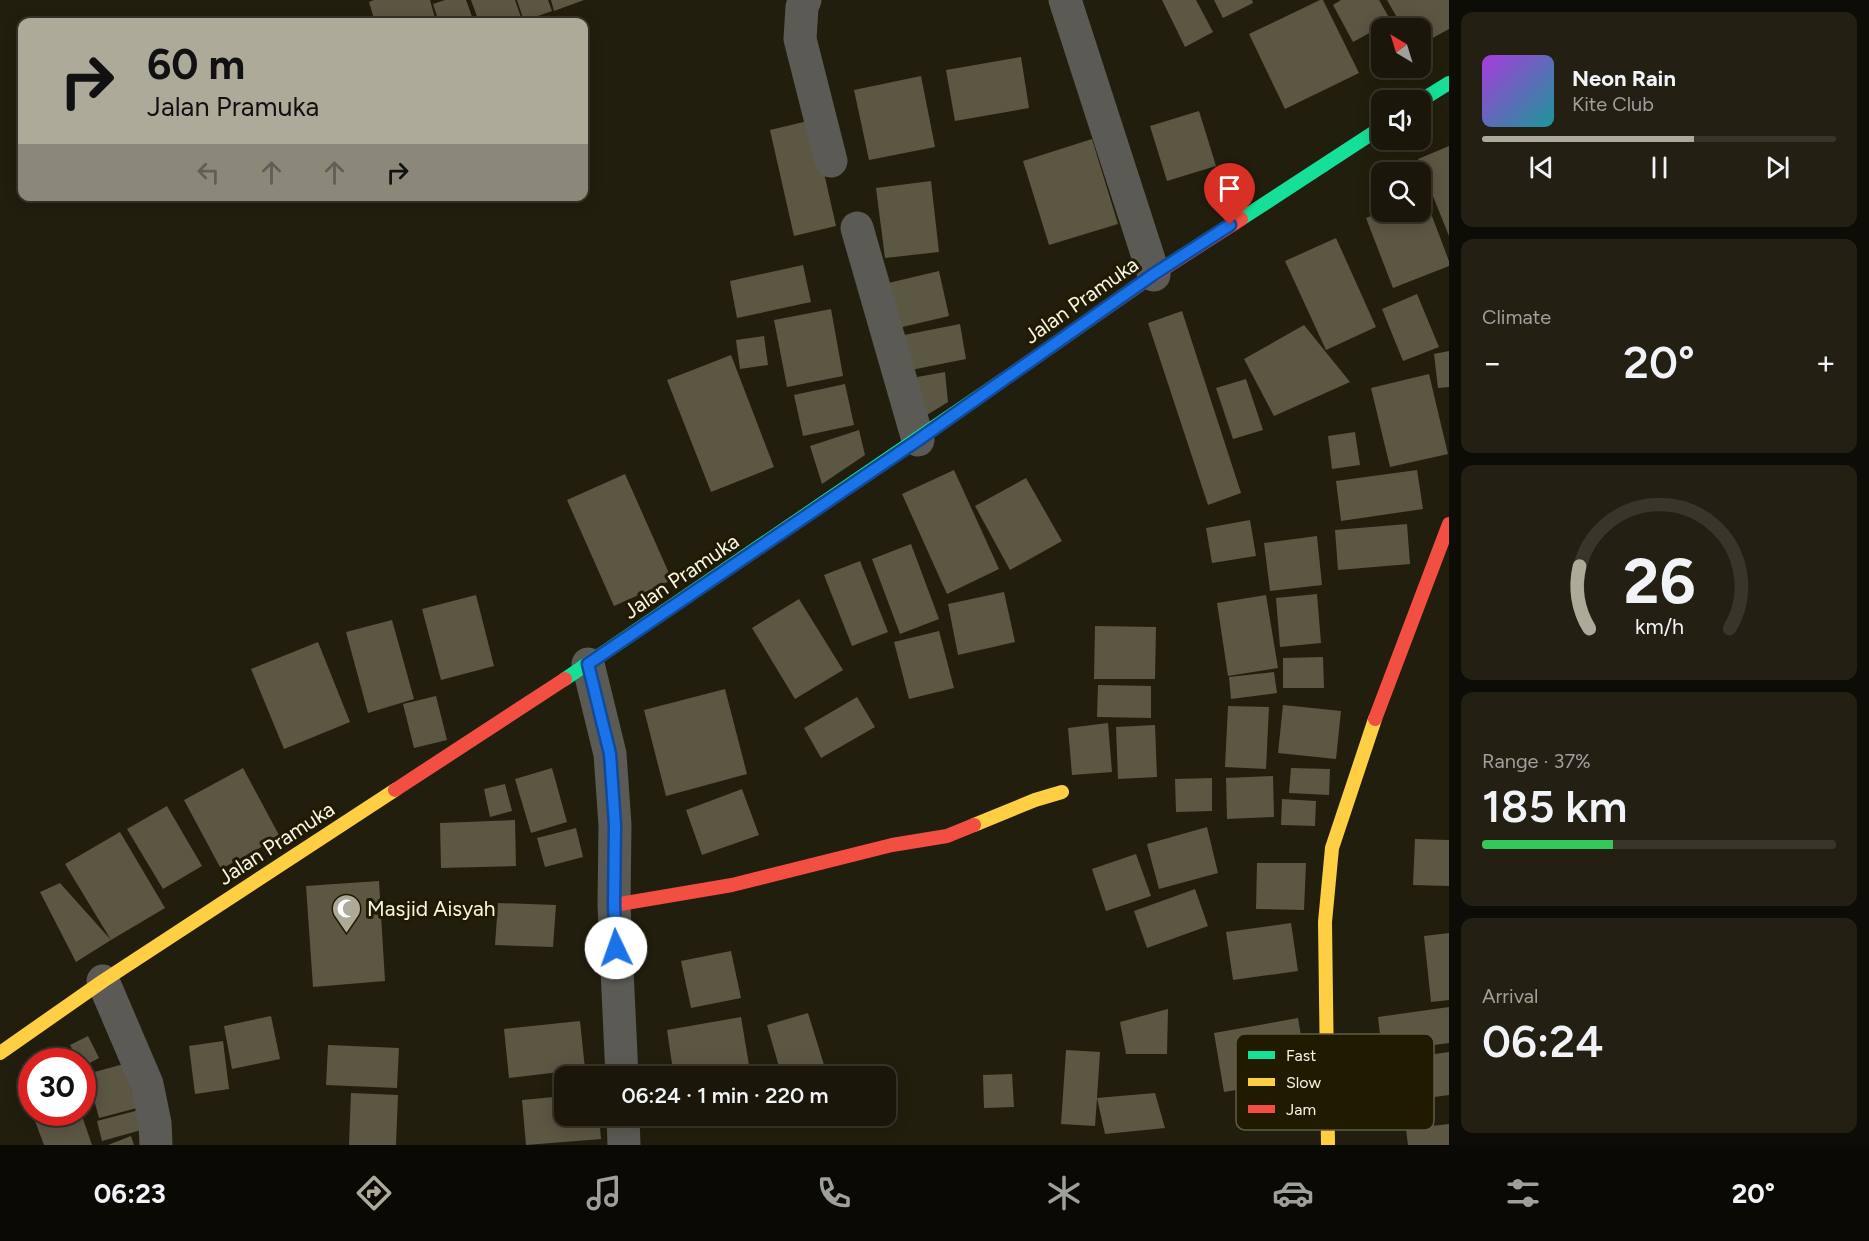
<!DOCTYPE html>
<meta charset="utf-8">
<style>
:root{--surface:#1a160a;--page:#231f13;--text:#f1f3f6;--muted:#9f9f9c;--line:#38352b;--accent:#aeaa99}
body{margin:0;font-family:Figtree,sans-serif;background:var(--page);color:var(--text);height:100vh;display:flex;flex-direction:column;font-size:22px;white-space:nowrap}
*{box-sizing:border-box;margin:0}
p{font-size:20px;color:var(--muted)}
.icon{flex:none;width:33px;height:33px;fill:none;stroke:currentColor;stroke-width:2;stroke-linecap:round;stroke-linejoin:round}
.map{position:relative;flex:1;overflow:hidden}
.sheet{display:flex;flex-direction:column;gap:12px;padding:12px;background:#0e0c06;width:420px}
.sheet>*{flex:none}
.hud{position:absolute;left:18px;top:18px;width:570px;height:183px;border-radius:12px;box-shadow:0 3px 15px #0003,0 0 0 2px var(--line);background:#aeaa99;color:#111;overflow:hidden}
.needle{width:39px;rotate:322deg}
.buttons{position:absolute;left:1371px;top:18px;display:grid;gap:12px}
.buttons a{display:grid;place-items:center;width:60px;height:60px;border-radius:12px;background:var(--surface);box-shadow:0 3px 15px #0003,0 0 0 2px var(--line);font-size:30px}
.speed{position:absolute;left:18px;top:1048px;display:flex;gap:12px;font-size:30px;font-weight:700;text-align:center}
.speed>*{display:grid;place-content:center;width:78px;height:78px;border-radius:50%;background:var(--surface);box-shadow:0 3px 15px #0003,0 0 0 2px var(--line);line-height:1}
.speed .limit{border:9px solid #d22;background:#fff;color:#111}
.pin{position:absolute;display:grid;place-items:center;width:51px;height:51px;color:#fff;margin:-62px -26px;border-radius:50% 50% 50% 0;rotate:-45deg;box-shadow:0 0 6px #0007}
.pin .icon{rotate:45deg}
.me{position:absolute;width:66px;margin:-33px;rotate:357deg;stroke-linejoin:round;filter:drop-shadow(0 0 4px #0008)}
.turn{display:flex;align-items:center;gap:21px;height:126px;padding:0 30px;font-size:27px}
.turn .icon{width:78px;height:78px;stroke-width:2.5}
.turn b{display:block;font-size:42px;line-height:51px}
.lanes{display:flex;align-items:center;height:57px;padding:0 30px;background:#0003;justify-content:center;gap:30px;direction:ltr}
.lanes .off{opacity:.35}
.big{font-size:45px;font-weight:600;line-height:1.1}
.sheet .tile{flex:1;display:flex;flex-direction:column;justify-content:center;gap:9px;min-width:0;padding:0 21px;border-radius:12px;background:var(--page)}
.sheet .dial{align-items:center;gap:0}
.dial svg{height:156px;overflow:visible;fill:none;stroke:var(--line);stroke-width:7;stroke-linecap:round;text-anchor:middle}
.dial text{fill:var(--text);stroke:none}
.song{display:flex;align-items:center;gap:18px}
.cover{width:72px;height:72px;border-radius:9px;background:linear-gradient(135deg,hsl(280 70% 55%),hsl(180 70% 35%))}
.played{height:6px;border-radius:3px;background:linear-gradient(90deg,var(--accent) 60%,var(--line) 60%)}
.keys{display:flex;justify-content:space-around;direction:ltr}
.heat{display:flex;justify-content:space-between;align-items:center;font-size:33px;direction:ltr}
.charge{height:9px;border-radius:4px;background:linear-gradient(90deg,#34c759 37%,var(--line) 0)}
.trip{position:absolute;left:554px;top:1066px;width:342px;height:60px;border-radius:12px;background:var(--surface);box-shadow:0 3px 15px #0003,0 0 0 2px var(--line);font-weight:600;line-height:60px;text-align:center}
.menu{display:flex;height:96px;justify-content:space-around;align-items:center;background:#0a0904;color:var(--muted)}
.menu .icon{width:42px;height:42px}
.menu .selected{color:var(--accent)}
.menu b{font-size:27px;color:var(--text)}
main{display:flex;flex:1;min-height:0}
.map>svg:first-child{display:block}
.building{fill:#5c5743}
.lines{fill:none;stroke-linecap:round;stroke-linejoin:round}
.street{stroke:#5b5a54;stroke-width:33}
.fast{stroke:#16e098;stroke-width:14}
.slow{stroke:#ffcf43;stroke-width:14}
.jam{stroke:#f24e42;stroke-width:14}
.route-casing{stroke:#114b97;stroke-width:15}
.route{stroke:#1a73e8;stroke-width:10}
.labels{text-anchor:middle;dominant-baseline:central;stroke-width:6;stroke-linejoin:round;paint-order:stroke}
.street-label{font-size:21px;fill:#f9f5e4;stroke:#201a00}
.poi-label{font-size:21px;fill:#f9f5e4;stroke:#201a00;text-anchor:start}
.key{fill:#201a00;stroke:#615c44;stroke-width:1.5}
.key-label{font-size:16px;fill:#f9f5e4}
</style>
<main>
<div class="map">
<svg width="1449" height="1145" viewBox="0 0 1449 1145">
<rect width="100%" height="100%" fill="#221e0d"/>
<path class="building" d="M 374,0 L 430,0 L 436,22 L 375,22 L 369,2 Z
M 445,0 L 466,0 L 474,22 L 439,22 L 433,4 Z
M 471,0 L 515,0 L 522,20 L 516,22 L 479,22 Z
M 517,0 L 548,0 L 552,11 L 524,21 Z
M 551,0 L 584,0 L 554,11 Z
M 1162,0 L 1196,0 L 1213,32 L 1185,47 Z
M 1214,0 L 1252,0 L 1253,3 L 1223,18 Z
M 1320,0 L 1323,0 L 1359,73 L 1285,109 L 1249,34 Z
M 1341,0 L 1379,0 L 1391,21 L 1353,42 L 1333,5 Z
M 1387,0 L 1449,0 L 1449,29 L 1420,45 L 1420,28 L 1403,28 Z
M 1021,57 L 1029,108 L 955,121 L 946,70 Z
M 921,76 L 935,147 L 869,160 L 854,90 Z
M 1199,111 L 1216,166 L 1167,181 L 1150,126 Z
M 812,120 L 836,226 L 794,236 L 770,130 Z
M 1092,139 L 1118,224 L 1049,245 L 1023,161 Z
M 1449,146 L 1449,236 L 1418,159 Z
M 931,181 L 939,252 L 885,258 L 876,188 Z
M 1424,195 L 1449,261 L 1449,266 L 1393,288 L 1366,218 L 1381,212 L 1420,212 L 1420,196 Z
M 1336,238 L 1376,327 L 1326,350 L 1285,261 Z
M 803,265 L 811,302 L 737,318 L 730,281 Z
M 939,271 L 949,316 L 894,329 L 884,284 Z
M 1417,294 L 1439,347 L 1403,361 L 1382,309 Z
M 831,309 L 843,376 L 787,387 L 774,320 Z
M 1182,311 L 1241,493 L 1208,505 L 1148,323 Z
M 960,324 L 966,359 L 906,371 L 899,336 Z
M 1304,325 L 1350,382 L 1274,416 L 1244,359 Z
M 764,336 L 768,365 L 740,369 L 736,340 Z
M 1449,351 L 1449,387 L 1438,388 L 1434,354 Z
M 731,355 L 774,467 L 711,492 L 667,380 Z
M 945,372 L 948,402 L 922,418 L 917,377 Z
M 1429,374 L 1448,454 L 1390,467 L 1371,388 Z
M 1246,379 L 1263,430 L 1233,439 L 1216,388 Z
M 845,384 L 854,425 L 803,436 L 794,395 Z
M 859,430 L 865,455 L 822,484 L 810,446 Z
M 1355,432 L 1360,465 L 1332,469 L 1328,436 Z
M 954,470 L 999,569 L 947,594 L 902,494 Z
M 1417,470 L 1423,509 L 1341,521 L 1336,481 Z
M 625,474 L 672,580 L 614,606 L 567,500 Z
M 1026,478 L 1062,541 L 1010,570 L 975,506 Z
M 1250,520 L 1256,556 L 1212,563 L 1206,528 Z
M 1407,524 L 1410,564 L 1338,570 L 1335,530 Z
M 1317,536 L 1322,585 L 1270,591 L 1264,543 Z
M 911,544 L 939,619 L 900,634 L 872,559 Z
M 860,561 L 888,632 L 852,646 L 824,575 Z
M 1004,592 L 1015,642 L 958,655 L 948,604 Z
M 1317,594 L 1321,643 L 1280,647 L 1276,598 Z
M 476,595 L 494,666 L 441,680 L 422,609 Z
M 1266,595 L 1278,668 L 1228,676 L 1217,603 Z
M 799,599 L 843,670 L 795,699 L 752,628 Z
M 392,620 L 414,699 L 368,713 L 346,632 Z
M 1095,626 L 1156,627 L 1155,679 L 1094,679 Z
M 939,631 L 954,688 L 909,699 L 894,642 Z
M 318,642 L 350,722 L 284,749 L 251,669 Z
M 1323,657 L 1324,688 L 1283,688 L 1283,658 Z
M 1274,672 L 1277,693 L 1231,699 L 1229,677 Z
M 1098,685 L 1151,686 L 1151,718 L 1097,717 Z
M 725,689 L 747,774 L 666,796 L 644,710 Z
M 436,696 L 447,740 L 414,748 L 403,704 Z
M 857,697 L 875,727 L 821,758 L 804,728 Z
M 1283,705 L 1341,711 L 1336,759 L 1278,753 Z
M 1228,706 L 1269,707 L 1266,769 L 1225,767 Z
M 1108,723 L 1112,772 L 1072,775 L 1068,728 Z
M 1155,725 L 1157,777 L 1118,779 L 1116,727 Z
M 243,768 L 280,837 L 221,869 L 184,800 Z
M 552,768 L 567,822 L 531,833 L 515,779 Z
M 1291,768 L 1330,769 L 1329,795 L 1289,793 Z
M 1273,776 L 1274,817 L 1227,819 L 1226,778 Z
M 1212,778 L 1212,811 L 1176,812 L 1175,779 Z
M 505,784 L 512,811 L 490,817 L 484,789 Z
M 742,789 L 759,835 L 702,855 L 686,810 Z
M 1282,799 L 1316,801 L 1315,826 L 1281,825 Z
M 167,806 L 202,866 L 163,889 L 127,829 Z
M 515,820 L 516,866 L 441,868 L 440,823 Z
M 1207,827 L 1218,873 L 1159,889 L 1147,844 Z
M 576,828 L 583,857 L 545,867 L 537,838 Z
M 120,832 L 165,908 L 111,940 L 65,864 Z
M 1415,839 L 1449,840 L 1449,886 L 1413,885 Z
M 1136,854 L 1151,896 L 1106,911 L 1092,869 Z
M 1257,863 L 1306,863 L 1304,910 L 1256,909 Z
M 379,881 L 385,981 L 313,987 L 306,886 Z
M 60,883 L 111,940 L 76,962 L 40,892 Z
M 1195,889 L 1208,926 L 1147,948 L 1134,911 Z
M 498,903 L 556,905 L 553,947 L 495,945 Z
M 1291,923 L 1298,971 L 1233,980 L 1226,932 Z
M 1449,933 L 1449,1000 L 1431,1002 L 1424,936 Z
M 731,951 L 741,998 L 691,1008 L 681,961 Z
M 1449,1007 L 1449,1043 L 1382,1052 L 1378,1017 Z
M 1168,1009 L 1167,1054 L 1126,1054 L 1120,1022 Z
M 808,1013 L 825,1068 L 795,1077 L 782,1077 L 767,1025 Z
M 271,1016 L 280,1059 L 232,1069 L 224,1026 Z
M 741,1017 L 751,1077 L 674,1077 L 667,1030 Z
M 1298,1018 L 1308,1077 L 1224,1092 L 1214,1033 Z
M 580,1021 L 585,1069 L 509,1078 L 504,1029 Z
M 88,1036 L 99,1058 L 82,1067 L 82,1062 L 79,1062 L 70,1045 Z
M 223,1041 L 229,1089 L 195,1094 L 189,1046 Z
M 328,1045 L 399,1048 L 397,1088 L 326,1085 Z
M 1066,1050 L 1100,1052 L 1097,1098 L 1155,1093 L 1165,1128 L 1105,1134 L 1097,1098 L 1095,1126 L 1061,1124 Z
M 1449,1052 L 1449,1095 L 1391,1103 L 1385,1061 Z
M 124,1064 L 137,1108 L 99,1118 L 87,1074 Z
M 1012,1074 L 1014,1107 L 984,1108 L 983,1075 Z
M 351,1093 L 398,1095 L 396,1145 L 349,1145 Z
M 564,1096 L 564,1116 L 599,1116 L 601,1139 L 526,1145 L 522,1100 Z
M 139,1110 L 145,1129 L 102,1141 L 97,1121 Z
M 32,1113 L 81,1113 L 92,1145 L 44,1145 Z
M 1449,1124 L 1449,1145 L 1408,1145 L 1406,1129 Z
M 131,1136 L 134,1145 L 108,1145 Z"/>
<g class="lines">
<path class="street" d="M 805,0 L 802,7 L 800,39 L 831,161
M 1065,0 L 1154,275
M 857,228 L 918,440
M 588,664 L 610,754 L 615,825 L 614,905 L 622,1077
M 103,981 L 147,1084 L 155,1123 L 156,1145
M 623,1116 L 624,1145"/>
<path class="fast" d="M 1420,101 L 1449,83
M 1241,219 L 1382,127
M 565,679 L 1016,371"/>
<path class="slow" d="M 974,825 L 1035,800 L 1062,792
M 0,1053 L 103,981 L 395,790
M 1328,1145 L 1325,922 L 1332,848 L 1375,719"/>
<path class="jam" d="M 1016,371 L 1154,275 L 1241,219
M 1375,719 L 1449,524
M 395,790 L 565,679
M 614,905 L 732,885 L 892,845 L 947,836 L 974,825"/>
</g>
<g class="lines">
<defs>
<path id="route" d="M 616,948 L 614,905 L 615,825 L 610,754 L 588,664 L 918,440 L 1154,274 L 1230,225"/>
</defs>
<use href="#route" class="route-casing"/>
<use href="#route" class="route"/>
</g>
<defs>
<symbol id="mosque-pin" viewBox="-11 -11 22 30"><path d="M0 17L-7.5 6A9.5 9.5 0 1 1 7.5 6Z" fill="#aeaa99" stroke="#201a00"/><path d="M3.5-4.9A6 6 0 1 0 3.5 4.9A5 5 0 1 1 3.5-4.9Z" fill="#fff"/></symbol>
</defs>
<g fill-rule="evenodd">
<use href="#mosque-pin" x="330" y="892" width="33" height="45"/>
</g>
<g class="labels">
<g class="street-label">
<text transform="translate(1081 300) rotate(-35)">Jalan Pramuka</text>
<text transform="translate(681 576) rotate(-34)">Jalan Pramuka</text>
<text transform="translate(276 843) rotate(-33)">Jalan Pramuka</text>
</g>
<g class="poi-label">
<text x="367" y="908">Masjid Aisyah</text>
</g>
</g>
<rect x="1236" y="1034" width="198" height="96" rx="9" class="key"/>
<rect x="1248" y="1051" width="27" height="8" fill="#16e098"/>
<rect x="1248" y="1078" width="27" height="8" fill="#ffcf43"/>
<rect x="1248" y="1105" width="27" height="8" fill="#f24e42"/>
<g class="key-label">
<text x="1286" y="1061">Fast</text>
<text x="1286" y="1088">Slow</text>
<text x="1286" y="1115">Jam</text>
</g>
</svg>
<div class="buttons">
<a><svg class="needle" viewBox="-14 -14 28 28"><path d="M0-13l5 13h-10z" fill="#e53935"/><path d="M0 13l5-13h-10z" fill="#9f9f9c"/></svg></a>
<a><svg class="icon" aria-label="sound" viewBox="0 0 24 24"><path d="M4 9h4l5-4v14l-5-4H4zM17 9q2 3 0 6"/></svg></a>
<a><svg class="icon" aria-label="search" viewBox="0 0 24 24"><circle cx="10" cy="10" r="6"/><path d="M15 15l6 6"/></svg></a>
</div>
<div class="speed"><div class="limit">30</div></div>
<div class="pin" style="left:1230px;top:225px;background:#d93025"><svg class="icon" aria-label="arrive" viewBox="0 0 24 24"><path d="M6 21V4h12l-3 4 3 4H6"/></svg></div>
<svg class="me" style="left:616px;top:948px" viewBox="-20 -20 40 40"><circle r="19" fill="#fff"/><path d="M0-13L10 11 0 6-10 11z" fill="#1a73e8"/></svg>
<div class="trip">06:24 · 1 min · 220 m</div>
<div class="hud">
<div class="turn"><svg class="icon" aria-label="right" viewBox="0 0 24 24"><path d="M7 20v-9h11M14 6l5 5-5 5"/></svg><div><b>60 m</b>Jalan Pramuka</div></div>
<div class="lanes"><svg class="icon off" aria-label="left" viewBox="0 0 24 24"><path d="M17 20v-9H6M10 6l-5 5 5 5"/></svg><svg class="icon off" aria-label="ahead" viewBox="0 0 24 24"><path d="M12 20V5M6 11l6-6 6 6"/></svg><svg class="icon off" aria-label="ahead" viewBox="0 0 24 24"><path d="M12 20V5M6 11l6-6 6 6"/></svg><svg class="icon" aria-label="right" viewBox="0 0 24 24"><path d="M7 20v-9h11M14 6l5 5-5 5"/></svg></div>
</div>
</div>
<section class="sheet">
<div class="tile">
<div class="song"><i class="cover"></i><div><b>Neon Rain</b><p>Kite Club</p></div></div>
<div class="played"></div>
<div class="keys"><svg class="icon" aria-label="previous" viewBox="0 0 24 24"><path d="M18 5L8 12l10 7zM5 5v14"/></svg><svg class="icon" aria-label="pause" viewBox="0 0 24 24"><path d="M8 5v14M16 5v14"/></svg><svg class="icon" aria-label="next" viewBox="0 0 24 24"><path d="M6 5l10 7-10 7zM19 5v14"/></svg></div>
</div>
<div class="tile"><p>Climate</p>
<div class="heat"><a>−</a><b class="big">20°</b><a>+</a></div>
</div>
<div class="tile dial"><svg viewBox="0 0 100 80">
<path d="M14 69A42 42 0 1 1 86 69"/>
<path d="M14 69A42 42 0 0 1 9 37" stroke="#aeaa99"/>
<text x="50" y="56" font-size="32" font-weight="700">26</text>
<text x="50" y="72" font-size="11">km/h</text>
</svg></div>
<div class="tile"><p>Range · 37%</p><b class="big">185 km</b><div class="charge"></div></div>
<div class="tile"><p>Arrival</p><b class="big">06:24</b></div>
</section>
</main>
<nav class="menu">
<b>06:23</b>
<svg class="icon selected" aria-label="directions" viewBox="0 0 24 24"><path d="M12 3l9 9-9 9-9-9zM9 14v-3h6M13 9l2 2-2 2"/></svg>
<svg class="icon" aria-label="music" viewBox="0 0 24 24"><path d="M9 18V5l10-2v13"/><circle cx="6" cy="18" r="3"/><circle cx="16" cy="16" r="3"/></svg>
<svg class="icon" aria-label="phone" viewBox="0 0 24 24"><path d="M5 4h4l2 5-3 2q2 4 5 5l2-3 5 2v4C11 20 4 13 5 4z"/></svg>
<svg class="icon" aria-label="climate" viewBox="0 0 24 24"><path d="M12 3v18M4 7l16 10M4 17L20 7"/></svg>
<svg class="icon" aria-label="car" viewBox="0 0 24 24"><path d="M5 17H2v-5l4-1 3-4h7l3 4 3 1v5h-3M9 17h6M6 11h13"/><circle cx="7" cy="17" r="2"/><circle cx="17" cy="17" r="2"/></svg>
<svg class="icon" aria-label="filters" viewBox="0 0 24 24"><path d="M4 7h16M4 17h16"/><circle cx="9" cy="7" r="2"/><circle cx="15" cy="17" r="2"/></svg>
<b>20°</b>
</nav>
